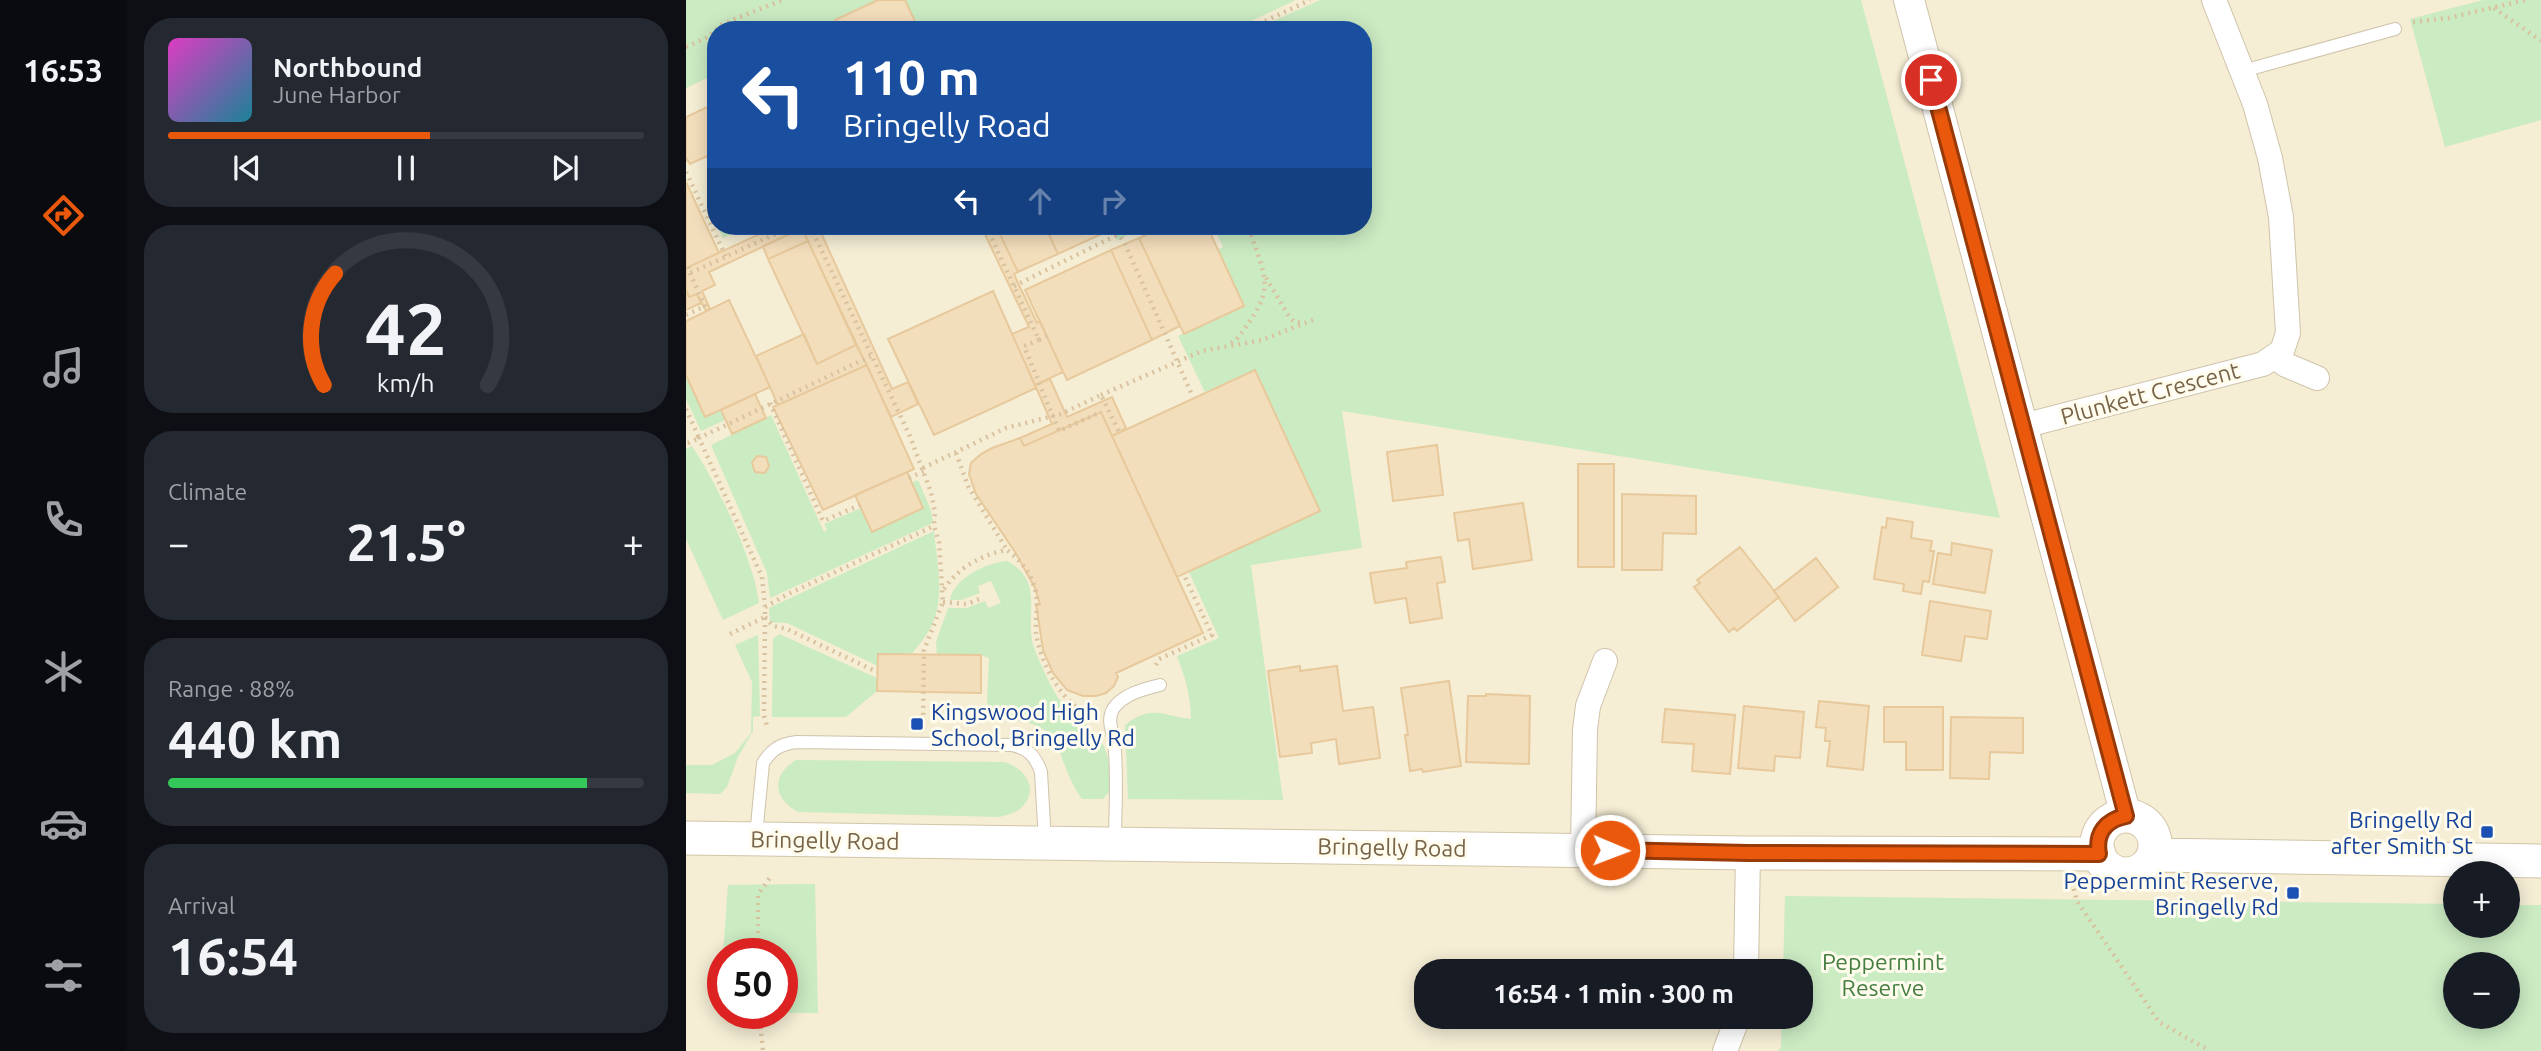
<!DOCTYPE html>
<meta charset="utf-8">
<style>
:root{--surface:#171b24;--page:#242831;--text:#f1f3f6;--muted:#9ea1a6;--line:#363941;--accent:#ea580c}
body{margin:0;font-family:Ubuntu,sans-serif;background:var(--page);color:var(--text);height:100vh;display:flex;flex-direction:column;font-size:26px;white-space:nowrap}
*{box-sizing:border-box;margin:0}
p{font-size:23px;color:var(--muted)}
.icon{flex:none;width:38px;height:38px;fill:none;stroke:currentColor;stroke-width:2;stroke-linecap:round;stroke-linejoin:round}
.map{position:relative;flex:1;overflow:hidden}
.panel{display:flex;flex-direction:column;gap:18px;padding:18px;background:#0d0f14;width:560px}
.panel>*{flex:none}
.top-card{position:absolute;left:21px;top:21px;width:665px;height:214px;border-radius:28px;box-shadow:0 4px 18px #0003;background:#1a4fa0;color:#fff;overflow:hidden}
.buttons{position:absolute;left:1757px;top:861px;display:grid;gap:14px}
.buttons a{display:grid;place-items:center;width:77px;height:77px;border-radius:50%;background:var(--surface);box-shadow:0 4px 18px #0003;font-size:35px}
.speed{position:absolute;left:21px;top:938px;display:flex;gap:14px;font-size:35px;font-weight:700;text-align:center}
.speed>*{display:grid;place-content:center;width:91px;height:91px;border-radius:50%;background:var(--surface);box-shadow:0 4px 18px #0003;line-height:1}
.speed .limit{border:10px solid #d22;background:#fff;color:#111}
.pin{position:absolute;display:grid;place-items:center;width:60px;height:60px;color:#fff;margin:-30px;border:4px solid #fff;border-radius:50%;box-shadow:0 2px 7px #0007}
.me{position:absolute;width:77px;margin:-38px;rotate:91deg;stroke-linejoin:round;filter:drop-shadow(0 0 5px #0008)}
.turn{display:flex;align-items:center;gap:24px;height:147px;padding:0 21px;font-size:32px}
.turn .icon{width:91px;height:91px;stroke-width:2.5}
.turn b{display:block;font-size:49px;line-height:60px}
.lanes{display:flex;align-items:center;height:66px;padding:0 21px;background:#0003;justify-content:center;gap:35px;direction:ltr}
.lanes .off{opacity:.35}
.big{font-size:52px;font-weight:600;line-height:1.1}
.panel .tile{flex:1;display:flex;flex-direction:column;justify-content:center;gap:10px;min-width:0;padding:0 24px;border-radius:28px;background:var(--page)}
.panel .dial{align-items:center;gap:0}
.dial svg{height:182px;overflow:visible;fill:none;stroke:var(--line);stroke-width:7;stroke-linecap:round;text-anchor:middle}
.dial text{fill:var(--text);stroke:none}
.song{display:flex;align-items:center;gap:21px}
.cover{width:84px;height:84px;border-radius:10px;background:linear-gradient(135deg,hsl(310 70% 55%),hsl(190 70% 35%))}
.played{height:7px;border-radius:4px;background:linear-gradient(90deg,var(--accent) 55%,var(--line) 55%)}
.keys{display:flex;justify-content:space-around;direction:ltr}
.heat{display:flex;justify-content:space-between;align-items:center;font-size:38px;direction:ltr}
.charge{height:10px;border-radius:5px;background:linear-gradient(90deg,#34c759 88%,var(--line) 0)}
.trip{position:absolute;left:728px;top:959px;width:399px;height:70px;border-radius:28px;background:var(--surface);box-shadow:0 4px 18px #0003;font-weight:600;line-height:70px;text-align:center}
main{display:flex;flex:1;min-height:0}
.menu{display:flex;flex-direction:column;width:126px;justify-content:space-around;align-items:center;background:#090b0e;color:var(--muted)}
.menu .icon{width:49px;height:49px}
.menu .current{color:var(--accent)}
.menu b{font-size:32px;color:var(--text)}
.map>svg:first-child{display:block}
.residential{fill:#f5edd4;fill-rule:evenodd}
.green{fill:#cbebc3;fill-rule:evenodd}
.building{fill:#f3debc;stroke:#e7c99c;stroke-width:2}
.lines{fill:none;stroke-linecap:round;stroke-linejoin:round}
.service-casing{stroke:#cfc3ab;stroke-width:14}
.minor-casing{stroke:#cfc3ab;stroke-width:26}
.tertiary-casing{stroke:#cfc3ab;stroke-width:32}
.secondary-casing{stroke:#d2c5a8;stroke-width:35}
.path{stroke:#d9c29f;stroke-width:4.5;stroke-dasharray:2 5;stroke-linecap:butt}
.service{stroke:#fff;stroke-width:12}
.minor{stroke:#fff;stroke-width:24}
.tertiary{stroke:#fff;stroke-width:30}
.secondary{stroke:#fff;stroke-width:33}
.route-casing{stroke:#983908;stroke-width:18}
.route{stroke:#ea580c;stroke-width:12}
.transit-dot{fill:#1a4fb4;stroke:#fffced;stroke-width:2.5}
.labels{text-anchor:middle;dominant-baseline:central;stroke-width:6;stroke-linejoin:round;paint-order:stroke}
.street-label{font-size:23px;fill:#776449;stroke:#fffced}
.transit-label{font-size:23px;fill:#164399;stroke:#fffced;text-anchor:end}
.park-label{font-size:23px;fill:#457e41;stroke:#fffced}
</style>
<main>
<nav class="menu">
<b>16:53</b>
<svg class="icon current" aria-label="directions" viewBox="0 0 24 24"><path d="M12 3l9 9-9 9-9-9zM9 14v-3h6M13 9l2 2-2 2"/></svg>
<svg class="icon" aria-label="music" viewBox="0 0 24 24"><path d="M9 18V5l10-2v13"/><circle cx="6" cy="18" r="3"/><circle cx="16" cy="16" r="3"/></svg>
<svg class="icon" aria-label="phone" viewBox="0 0 24 24"><path d="M5 4h4l2 5-3 2q2 4 5 5l2-3 5 2v4C11 20 4 13 5 4z"/></svg>
<svg class="icon" aria-label="climate" viewBox="0 0 24 24"><path d="M12 3v18M4 7l16 10M4 17L20 7"/></svg>
<svg class="icon" aria-label="car" viewBox="0 0 24 24"><path d="M5 17H2v-5l4-1 3-4h7l3 4 3 1v5h-3M9 17h6M6 11h13"/><circle cx="7" cy="17" r="2"/><circle cx="17" cy="17" r="2"/></svg>
<svg class="icon" aria-label="filters" viewBox="0 0 24 24"><path d="M4 7h16M4 17h16"/><circle cx="9" cy="7" r="2"/><circle cx="15" cy="17" r="2"/></svg>
</nav>
<section class="panel">
<div class="tile">
<div class="song"><i class="cover"></i><div><b>Northbound</b><p>June Harbor</p></div></div>
<div class="played"></div>
<div class="keys"><svg class="icon" aria-label="previous" viewBox="0 0 24 24"><path d="M18 5L8 12l10 7zM5 5v14"/></svg><svg class="icon" aria-label="pause" viewBox="0 0 24 24"><path d="M8 5v14M16 5v14"/></svg><svg class="icon" aria-label="next" viewBox="0 0 24 24"><path d="M6 5l10 7-10 7zM19 5v14"/></svg></div>
</div>
<div class="tile dial"><svg viewBox="0 0 100 80">
<path d="M14 69A42 42 0 1 1 86 69"/>
<path d="M14 69A42 42 0 0 1 19 20" stroke="#ea580c"/>
<text x="50" y="56" font-size="32" font-weight="700">42</text>
<text x="50" y="72" font-size="11">km/h</text>
</svg></div>
<div class="tile"><p>Climate</p>
<div class="heat"><a>−</a><b class="big">21.5°</b><a>+</a></div>
</div>
<div class="tile"><p>Range · 88%</p><b class="big">440 km</b><div class="charge"></div></div>
<div class="tile"><p>Arrival</p><b class="big">16:54</b></div>
</section>
<div class="map">
<svg width="1855" height="1051" viewBox="0 0 1855 1051">
<rect width="100%" height="100%" fill="#fdf9e6"/>
<path class="residential" d="M 0,0 L 1855,0 L 1855,1051 L 0,1051 ZM 30,30 L 677,30 L 677,226 L 30,226 ZM 1769,873 L 1822,873 L 1822,926 L 1769,926 ZM 37,954 L 96,954 L 96,1013 L 37,1013 ZM 1769,964 L 1822,964 L 1822,1017 L 1769,1017 ZM 740,971 L 1115,971 L 1115,1017 L 740,1017 Z"/>
<path class="green" d="M 0,0 L 192,0 L 128,30 L 30,30 L 30,74 L 0,88 Z
M 219,0 L 610,0 L 546,30 L 233,30 Z
M 634,0 L 1175,0 L 1314,518 L 656,411 L 676,548 L 565,565 L 597,800 L 442,799 L 439,725 C 466,704 476,716 505,719 C 505,696 499,677 491,656 L 533,638 L 503,572 L 634,511 L 569,370 L 519,392 L 492,336 L 557,306 L 532,250 L 537,247 L 527,226 L 677,226 L 677,30 L 567,30 Z
M 1797,0 L 1855,0 L 1855,120 L 1759,147 L 1724,19 Z
M 31,226 L 64,226 L 37,238 Z
M 424,226 L 461,226 L 431,240 Z
M 0,375 L 19,417 L 35,410 L 39,420 L 15,431 L 0,399 Z
M 85,415 L 138,532 L 141,530 L 138,524 L 175,508 L 187,532 L 236,508 L 225,483 L 232,480 L 245,510 L 247,523 L 84,598 L 81,573 L 25,445 Z
M 6,446 C 31,484 68,559 73,603 L 37,620 L 0,539 L 0,449 Z
M 248,531 C 253,582 264,615 224,655 L 192,654 L 192,666 L 101,623 L 84,622 L 83,608 Z
M 321,561 C 362,582 335,620 350,653 C 357,669 365,688 375,702 C 380,711 390,717 399,724 C 424,744 424,762 424,791 L 417,799 L 396,799 C 363,752 386,721 310,719 L 301,703 L 303,658 L 295,655 L 251,655 L 250,642 L 262,608 L 281,608 L 299,601 L 302,608 L 315,603 L 305,581 L 292,586 L 294,593 L 275,600 L 264,600 C 268,578 300,563 321,561 Z
M 93,634 L 191,678 L 191,691 L 160,717 L 86,717 L 87,639 Z
M 72,635 L 74,716 L 67,717 L 67,731 L 52,757 L 41,787 L 34,794 L 0,793 L 0,765 L 26,765 L 49,753 L 65,733 L 66,682 L 49,645 Z
M 110,760 L 317,762 C 338,766 355,790 335,808 C 330,813 320,815 314,817 L 112,812 C 87,799 85,775 110,760 Z
M 129,884 L 132,1013 L 96,1013 L 96,954 L 37,954 L 42,885 Z
M 1099,896 L 1769,904 L 1769,926 L 1822,926 L 1822,905 L 1855,905 L 1855,1051 L 1092,1051 L 1095,1047 L 1096,1017 L 1115,1017 L 1115,971 L 1097,971 ZM 1769,964 L 1822,964 L 1822,1017 L 1769,1017 Z"/>
<path class="building" d="M 192,0 L 219,0 L 233,30 L 153,30 L 149,20 Z
M 30,103 L 30,152 L 4,164 L 0,157 L 0,117 Z
M 0,182 L 33,253 L 0,268 Z
M 91,226 L 121,226 L 23,272 L 29,285 L 16,291 L 24,309 L 20,311 L 11,294 L 3,297 L 0,290 L 0,268 Z
M 121,226 L 143,226 L 145,231 L 136,235 L 206,389 L 222,382 L 232,404 L 205,417 L 122,241 L 116,228 Z
M 295,226 L 310,226 L 332,272 L 328,274 L 332,283 L 351,323 L 354,321 L 377,372 L 349,385 L 326,334 L 343,327 Z
M 310,226 L 359,226 L 372,254 L 332,272 Z
M 359,226 L 419,226 L 422,231 L 372,254 Z
M 479,226 L 521,226 L 558,306 L 498,334 L 453,238 Z
M 116,228 L 122,241 L 82,259 L 77,246 Z
M 453,238 L 494,326 L 466,340 L 425,250 Z
M 122,241 L 170,345 L 131,364 L 82,259 Z
M 425,250 L 466,340 L 381,380 L 339,290 Z
M 0,290 L 3,297 L 11,294 L 15,303 L 0,310 Z
M 307,291 L 350,388 L 248,435 L 202,339 Z
M 43,300 L 84,387 L 19,417 L 0,375 L 0,321 Z
M 118,334 L 131,364 L 170,345 L 181,365 L 92,405 L 70,356 Z
M 181,365 L 228,469 L 137,510 L 87,407 Z
M 569,370 L 634,511 L 491,577 L 426,436 Z
M 364,379 L 381,417 L 426,397 L 440,428 L 426,436 L 415,412 L 338,446 L 334,438 L 366,424 L 349,385 Z
M 69,394 L 80,418 L 46,434 L 35,410 Z
M 415,412 L 517,633 L 430,673 L 432,677 L 428,686 L 420,693 L 410,696 L 397,696 L 381,690 L 367,673 L 357,650 L 350,604 L 354,604 L 349,588 L 329,552 L 290,494 L 283,474 L 285,463 L 295,454 L 306,448 L 334,438 L 338,446 Z
M 751,445 L 757,495 L 707,501 L 701,452 Z
M 71,456 L 80,457 L 83,466 L 79,473 L 69,472 L 66,463 Z
M 892,464 L 928,464 L 928,567 L 892,567 Z
M 221,472 L 237,508 L 186,532 L 169,495 Z
M 936,494 L 1010,496 L 1010,534 L 977,533 L 976,570 L 936,570 Z
M 837,503 L 846,560 L 787,569 L 783,539 L 772,541 L 768,513 Z
M 1201,518 L 1227,522 L 1225,538 L 1246,541 L 1244,551 L 1248,551 L 1243,582 L 1237,581 L 1235,594 L 1217,591 L 1218,584 L 1188,579 L 1196,527 L 1200,528 Z
M 1266,543 L 1306,550 L 1299,593 L 1247,584 L 1252,553 L 1265,555 Z
M 1054,547 L 1093,597 L 1051,631 L 1048,628 L 1043,632 L 1008,587 L 1014,583 L 1011,580 Z
M 755,557 L 759,582 L 751,583 L 756,618 L 724,623 L 720,598 L 689,603 L 684,573 L 721,568 L 720,562 Z
M 1130,558 L 1152,587 L 1109,621 L 1088,591 Z
M 1244,601 L 1305,611 L 1301,639 L 1279,636 L 1275,661 L 1236,655 Z
M 192,654 L 295,655 L 295,693 L 191,691 Z
M 614,666 L 614,671 L 651,666 L 657,711 L 687,707 L 694,758 L 653,764 L 650,739 L 625,743 L 626,753 L 594,757 L 582,671 Z
M 763,681 L 775,766 L 737,772 L 736,769 L 724,771 L 719,735 L 722,735 L 715,688 Z
M 800,694 L 844,696 L 843,764 L 780,762 L 782,696 L 800,696 Z
M 1133,701 L 1183,706 L 1177,770 L 1141,766 L 1144,741 L 1139,741 L 1140,728 L 1130,727 Z
M 1058,706 L 1118,712 L 1114,758 L 1089,756 L 1088,771 L 1052,768 Z
M 1198,707 L 1257,707 L 1257,770 L 1220,770 L 1220,742 L 1198,742 Z
M 979,709 L 1049,715 L 1044,774 L 1006,771 L 1008,744 L 976,742 Z
M 1265,717 L 1337,718 L 1337,753 L 1304,752 L 1303,779 L 1264,778 Z"/>
<g class="lines">
<defs>
<path id="service" d="M 1557,71 L 1709,29
M 70,836 L 77,763 C 86,749 94,744 111,742 L 326,745 C 342,748 350,757 355,772 L 359,842
M 429,844 C 429,809 432,775 428,741 C 426,730 421,720 427,709 C 437,694 458,689 474,685"/>
<path id="minor" d="M 1589,357 L 1600,365 L 1631,378
M 1337,426 L 1577,364 L 1596,351 L 1602,333 L 1595,217 L 1584,158 L 1569,104 L 1528,0
M 897,850 L 899,730 L 902,706 L 919,661
M 1060,971 L 1062,853
M 1039,1051 L 1052,1017"/>
<path id="tertiary" d="M 1223,0 L 1440,816"/>
<path id="secondary" d="M1411 845a29 29 0 1 1 58 0a29 29 0 1 1-58 0Z
M 0,838 L 1062,853 L 1413,854
M 1467,855 L 1855,861"/>
</defs>
<use href="#service" class="service-casing"/>
<use href="#minor" class="minor-casing"/>
<use href="#tertiary" class="tertiary-casing"/>
<use href="#secondary" class="secondary-casing"/>
<path class="path" d="M 1808,8 L 1855,41
M 1727,22 L 1762,18 L 1839,0
M 30,30 L 36,24 L 97,0
M 560,30 L 624,0
M 0,47 L 22,37 L 30,30
M 0,160 L 1,160
M 0,172 L 40,257
M 124,226 L 223,434 L 245,492 L 249,513 L 248,526 L 253,542 L 257,602 L 238,650 L 237,724
M 300,226 L 353,340 L 361,336
M 427,226 L 439,244 L 507,397
M 2,267 L 4,273 L 107,226
M 4,273 L 21,311
M 580,278 L 604,318 L 609,322 L 618,322
M 328,286 L 429,236 L 438,226
M 0,315 L 19,306
M 353,340 L 338,346 L 373,431 L 415,412
M 545,343 L 550,340 C 590,288 582,285 562,226
M 415,395 L 516,351 L 576,340 L 627,320
M 84,403 L 137,521 L 174,505
M 0,409 L 13,438 L 0,444
M 270,453 L 282,486 L 321,550
M 237,468 L 320,428 L 375,414 L 415,395 L 433,432
M 223,478 L 238,471
M 258,589 C 272,568 296,554 321,550 C 334,560 345,573 349,589 C 353,602 349,619 350,633 C 353,659 378,711 407,714
M 257,602 L 281,604 L 296,598
M 79,607 L 76,577 L 13,438 L 185,356
M 79,617 L 87,626 L 101,629 L 191,672
M 79,618 L 78,716 L 82,729
M 44,634 L 79,617 L 79,607 L 102,594 L 248,526
M 470,665 L 473,659 L 526,635 L 498,575
M 1386,882 L 1391,901 L 1473,1022 L 1524,1051
M 72,954 L 72,895 L 85,876
M 73,1013 L 77,1051"/>
<use href="#service" class="service"/>
<use href="#minor" class="minor"/>
<use href="#tertiary" class="tertiary"/>
<use href="#secondary" class="secondary"/>
</g>
<g class="lines">
<defs>
<path id="route" d="M 924,850 L 1062,853 L 1413,854 C 1409,833 1420,820 1440,816 L 1245,80"/>
</defs>
<use href="#route" class="route-casing"/>
<use href="#route" class="route"/>
</g>
<g class="transit-dot">
<rect x="224" y="717" width="14" height="14" rx="3.5"/>
<rect x="1794" y="825" width="14" height="14" rx="3.5"/>
<rect x="1600" y="886" width="14" height="14" rx="3.5"/>
</g>
<g class="labels">
<g class="street-label">
<text transform="translate(1464 393) rotate(-15)">Plunkett Crescent</text>
<text transform="translate(139 840) rotate(1)">Bringelly Road</text>
<text transform="translate(706 847) rotate(1)">Bringelly Road</text>
</g>
<g class="transit-label">
<text x="245" y="711" text-anchor="start">Kingswood High<tspan x="245" dy="26">School, Bringelly Rd</tspan></text>
<text x="1787" y="819">Bringelly Rd<tspan x="1787" dy="26">after Smith St</tspan></text>
<text x="1593" y="880">Peppermint Reserve,<tspan x="1593" dy="26">Bringelly Rd</tspan></text>
</g>
<g class="park-label">
<text x="1197" y="961">Peppermint<tspan x="1197" dy="26">Reserve</tspan></text>
</g>
</g>
</svg>
<div class="buttons">
<a>+</a>
<a>−</a>
</div>
<div class="speed"><div class="limit">50</div></div>
<div class="pin" style="left:1245px;top:80px;background:#d93025"><svg class="icon" aria-label="arrive" viewBox="0 0 24 24"><path d="M6 21V4h12l-3 4 3 4H6"/></svg></div>
<svg class="me" style="left:924px;top:850px" viewBox="-20 -20 40 40"><circle r="17" fill="#ea580c" stroke="#fff" stroke-width="3"/><path d="M0-11L8 9 0 5-8 9z" fill="#fff"/></svg>
<div class="trip">16:54 · 1 min · 300 m</div>
<div class="top-card">
<div class="turn"><svg class="icon" aria-label="left" viewBox="0 0 24 24"><path d="M17 20v-9H6M10 6l-5 5 5 5"/></svg><div><b>110 m</b>Bringelly Road</div></div>
<div class="lanes"><svg class="icon" aria-label="left" viewBox="0 0 24 24"><path d="M17 20v-9H6M10 6l-5 5 5 5"/></svg><svg class="icon off" aria-label="ahead" viewBox="0 0 24 24"><path d="M12 20V5M6 11l6-6 6 6"/></svg><svg class="icon off" aria-label="right" viewBox="0 0 24 24"><path d="M7 20v-9h11M14 6l5 5-5 5"/></svg></div>
</div>
</div>
</main>
